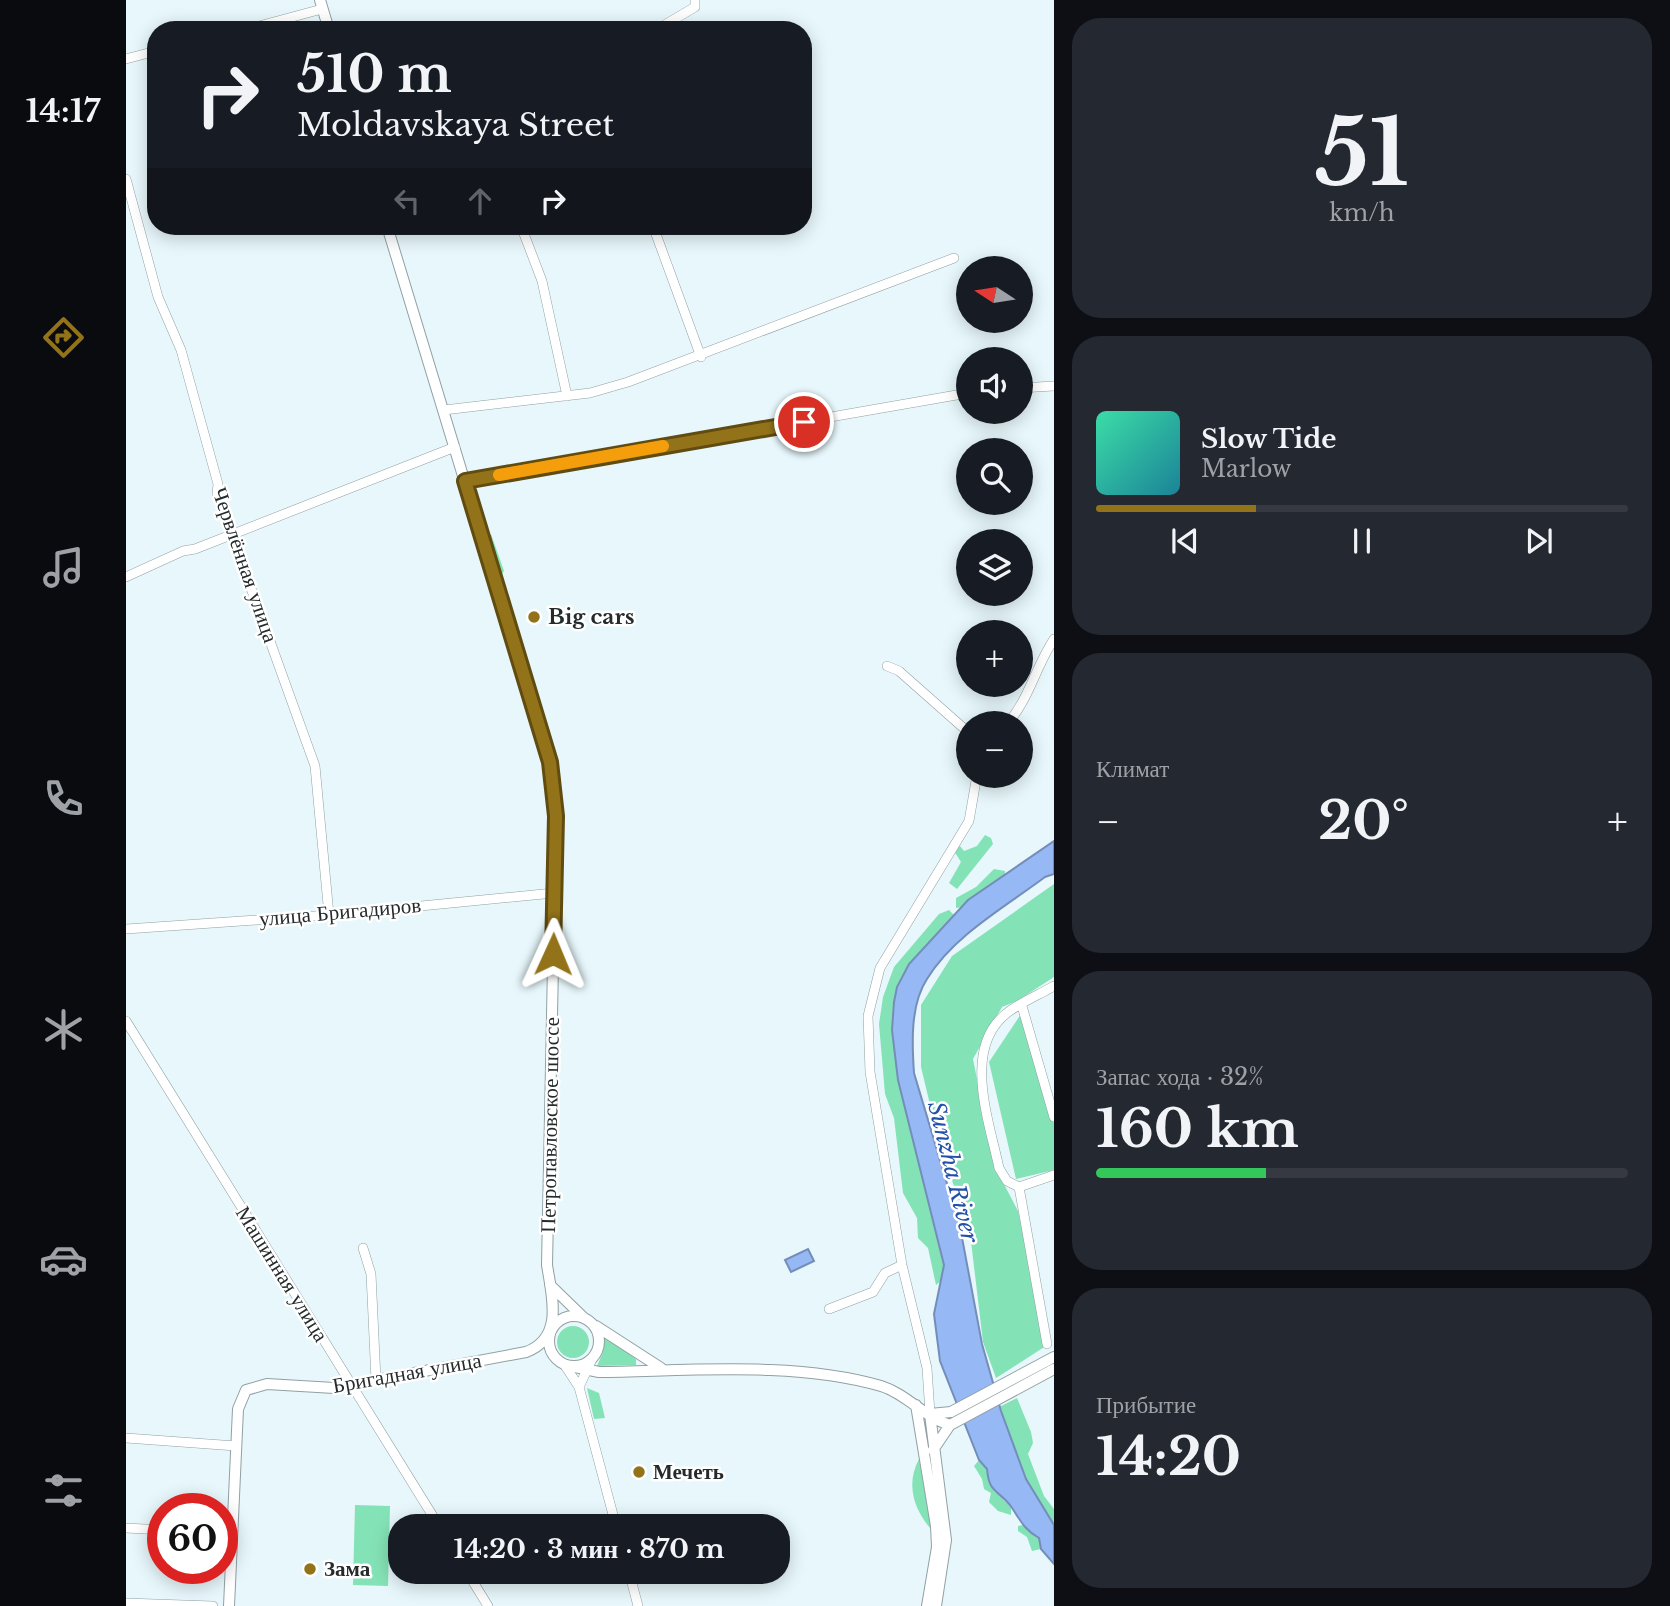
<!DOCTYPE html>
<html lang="ru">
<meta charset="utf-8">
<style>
:root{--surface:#171b24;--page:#242831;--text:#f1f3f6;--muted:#9ea1a6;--line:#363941;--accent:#937319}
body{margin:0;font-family:"Libre Baskerville",serif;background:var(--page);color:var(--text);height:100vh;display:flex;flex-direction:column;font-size:26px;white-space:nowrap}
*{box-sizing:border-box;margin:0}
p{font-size:23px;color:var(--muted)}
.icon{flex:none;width:38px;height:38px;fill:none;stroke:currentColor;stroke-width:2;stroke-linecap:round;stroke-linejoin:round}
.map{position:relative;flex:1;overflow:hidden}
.details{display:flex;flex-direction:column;gap:18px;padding:18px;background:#0d0f14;width:616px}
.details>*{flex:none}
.guide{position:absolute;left:21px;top:21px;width:665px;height:214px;border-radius:28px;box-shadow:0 4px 18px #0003;background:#171b24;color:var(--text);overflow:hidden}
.needle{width:46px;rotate:282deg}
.controls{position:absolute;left:830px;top:256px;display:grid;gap:14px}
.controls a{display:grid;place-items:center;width:77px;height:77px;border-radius:50%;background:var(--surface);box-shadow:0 4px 18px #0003;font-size:35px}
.speed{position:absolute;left:21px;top:1493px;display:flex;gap:14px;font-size:35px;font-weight:700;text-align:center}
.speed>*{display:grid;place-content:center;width:91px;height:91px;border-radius:50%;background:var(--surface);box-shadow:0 4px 18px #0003;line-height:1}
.speed .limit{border:10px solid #d22;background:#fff;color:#111}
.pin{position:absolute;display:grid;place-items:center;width:60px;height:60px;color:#fff;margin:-30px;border:4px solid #fff;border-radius:50%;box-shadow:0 2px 7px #0007}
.me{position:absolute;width:77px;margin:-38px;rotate:1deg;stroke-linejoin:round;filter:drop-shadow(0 0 5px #0008)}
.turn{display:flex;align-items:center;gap:24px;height:147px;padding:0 35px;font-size:32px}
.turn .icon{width:91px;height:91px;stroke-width:2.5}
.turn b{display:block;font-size:49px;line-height:60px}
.lanes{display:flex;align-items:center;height:66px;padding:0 35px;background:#0003;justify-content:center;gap:35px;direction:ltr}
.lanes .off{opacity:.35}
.big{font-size:52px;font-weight:700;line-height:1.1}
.details .tile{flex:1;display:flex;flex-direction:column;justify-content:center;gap:10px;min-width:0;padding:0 24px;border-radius:28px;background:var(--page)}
.details .dial{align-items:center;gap:0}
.dial b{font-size:91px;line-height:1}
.song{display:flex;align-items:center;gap:21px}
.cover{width:84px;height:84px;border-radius:10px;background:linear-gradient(135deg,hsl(160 70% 55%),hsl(190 70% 35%))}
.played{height:7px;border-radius:4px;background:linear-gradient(90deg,var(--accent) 30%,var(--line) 30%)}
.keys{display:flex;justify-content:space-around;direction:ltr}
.heat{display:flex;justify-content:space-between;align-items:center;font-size:38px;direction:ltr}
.charge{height:10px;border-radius:5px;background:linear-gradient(90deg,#34c759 32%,var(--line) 0)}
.trip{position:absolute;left:262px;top:1514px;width:402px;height:70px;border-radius:28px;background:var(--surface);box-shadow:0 4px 18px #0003;font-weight:700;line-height:70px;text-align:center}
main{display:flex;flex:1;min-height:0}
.dock{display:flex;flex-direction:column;width:126px;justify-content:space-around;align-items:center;background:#090b0e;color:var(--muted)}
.dock .icon{width:49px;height:49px}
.dock .active{color:var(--accent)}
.dock b{font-size:32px;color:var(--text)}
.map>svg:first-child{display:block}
.green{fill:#84e3b6}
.water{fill:#96b8f5;stroke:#748eb9;stroke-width:2}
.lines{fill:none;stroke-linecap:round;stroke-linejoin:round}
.minor-casing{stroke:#91a0a3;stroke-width:10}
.major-casing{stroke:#91a0a3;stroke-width:12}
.minor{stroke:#fff;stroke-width:9}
.major{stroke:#fff;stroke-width:10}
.route-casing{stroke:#604b10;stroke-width:18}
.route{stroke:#937319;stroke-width:12}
.slow{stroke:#f59e0b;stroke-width:12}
.poi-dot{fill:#937319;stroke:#fff;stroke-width:2.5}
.labels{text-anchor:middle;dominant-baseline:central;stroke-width:5;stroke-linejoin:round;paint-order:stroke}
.street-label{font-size:21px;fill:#252b2c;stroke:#fff}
.poi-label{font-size:21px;font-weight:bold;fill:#252b2c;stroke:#fff;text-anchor:start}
.water-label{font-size:23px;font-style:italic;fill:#2451a8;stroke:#fff}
</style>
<main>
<nav class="dock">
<b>14:17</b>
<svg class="icon active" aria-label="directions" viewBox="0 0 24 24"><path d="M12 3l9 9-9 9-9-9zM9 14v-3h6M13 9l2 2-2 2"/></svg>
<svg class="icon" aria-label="music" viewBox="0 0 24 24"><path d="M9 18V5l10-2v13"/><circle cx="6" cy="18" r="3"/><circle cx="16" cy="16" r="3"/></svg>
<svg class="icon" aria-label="phone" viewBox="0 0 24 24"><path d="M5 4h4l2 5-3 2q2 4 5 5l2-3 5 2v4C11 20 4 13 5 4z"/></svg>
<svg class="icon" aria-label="climate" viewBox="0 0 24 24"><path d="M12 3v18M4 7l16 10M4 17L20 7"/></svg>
<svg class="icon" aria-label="car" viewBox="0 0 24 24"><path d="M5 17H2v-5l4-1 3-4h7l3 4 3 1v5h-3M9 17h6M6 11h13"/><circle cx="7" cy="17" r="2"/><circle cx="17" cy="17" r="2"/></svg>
<svg class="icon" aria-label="filters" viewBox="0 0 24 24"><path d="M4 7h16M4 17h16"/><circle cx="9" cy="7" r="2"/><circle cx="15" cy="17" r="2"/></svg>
</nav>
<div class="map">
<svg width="928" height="1606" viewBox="0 0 928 1606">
<rect width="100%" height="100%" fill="#e7f7fb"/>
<path class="green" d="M 365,534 L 378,571 L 373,578 L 363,538 Z
M 859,835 L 865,838 L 867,844 L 831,889 L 823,883 L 835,862 L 828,851 L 834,846 L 838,851 L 851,846 Z
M 868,869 L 879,871 L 879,878 L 838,907 L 830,908 L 830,898 L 850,887 Z
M 928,884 L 928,977 L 891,1001 L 876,1007 L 847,1059 L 868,1165 L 892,1211 L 923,1344 L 870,1378 L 857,1342 L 844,1233 L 813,1142 L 795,1067 L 795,1005 L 826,956 Z
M 823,910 L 828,915 L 783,964 L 771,987 L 766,1030 L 772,1080 L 818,1265 L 816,1280 L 810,1285 L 802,1248 L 792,1238 L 791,1218 L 777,1193 L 768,1118 L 759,1094 L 753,1024 L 757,997 L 768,967 L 813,914 Z
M 897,1011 L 928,1123 L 928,1170 L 890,1179 L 863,1062 Z
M431 1342a16 16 0 1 1 32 0a16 16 0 1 1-32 0Z
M 478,1336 L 510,1359 L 510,1365 L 471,1366 L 477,1352 Z
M 461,1388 L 473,1393 L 479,1418 L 468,1419 Z
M 891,1398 L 905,1432 L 907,1443 L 902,1454 L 918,1496 L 928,1509 L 928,1529 L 903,1492 L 873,1407 Z
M 793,1459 L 804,1520 L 804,1528 C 787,1508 780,1483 793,1459 Z
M 853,1460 L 860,1467 C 866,1490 868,1490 885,1507 L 885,1515 L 872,1511 L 863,1502 L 865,1493 L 858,1489 L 856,1479 L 848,1466 Z
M 229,1505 L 264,1506 L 262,1586 L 227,1585 Z
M 897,1525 L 913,1538 L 915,1549 L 906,1551 L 901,1537 L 892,1531 L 892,1526 Z"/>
<path class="water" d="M 928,841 L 928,874 L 919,877 C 879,907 827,936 801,979 C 784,1005 786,1044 788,1073 L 834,1227 L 856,1344 L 875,1411 L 900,1479 L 928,1525 L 928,1564 L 915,1549 L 913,1538 C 897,1529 894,1519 884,1505 C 871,1489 863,1493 861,1469 L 853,1460 L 814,1361 L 808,1314 L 818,1265 L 772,1080 L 766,1030 L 768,1002 L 771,987 L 783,964 L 842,900 Z
M 682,1249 L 688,1261 L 665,1272 L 659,1260 Z"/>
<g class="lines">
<defs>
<path id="minor" d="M 118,30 L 196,9
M 530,30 L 569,7 L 569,0
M 0,59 L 30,51
M 0,179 L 32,297 L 55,350 L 92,484 L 91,494 L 189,766 L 203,915
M 395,226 L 416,281 L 441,396
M 527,226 L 575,357
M 894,388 L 928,386
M 318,410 L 464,393 L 502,382 L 828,258
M 339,481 L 842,393
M 0,577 L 57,551 L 69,549 L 329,447
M 761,666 L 773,671 L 842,732
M 882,723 C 903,699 910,666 928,639
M 0,929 L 203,915 L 428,893
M 896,1006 L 928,1117
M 0,1021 L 313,1526
M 893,1187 L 928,1175
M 237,1248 L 245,1274 L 250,1380
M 703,1309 L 747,1292 L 759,1273 L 776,1265
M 921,1344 L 893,1187 L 881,1181 L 873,1168 C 863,1120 834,1044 885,1010 C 898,1001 914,994 928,986
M 438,1364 L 453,1387 L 490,1526
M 453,1387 L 466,1359
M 804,1414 L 801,1368 L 776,1265 L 744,1072 L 742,1016 L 754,968 L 843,821 L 851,775
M 0,1438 L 110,1446
M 0,1528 L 37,1530
M 341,1572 L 362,1606
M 503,1572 L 512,1606
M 0,1603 L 87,1606"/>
<path id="major" d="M 194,0 L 203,30
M 424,1285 L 457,1317
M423 1341a25 25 0 1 1 50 0a25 25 0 1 1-50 0Z
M 470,1326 L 535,1368
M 444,1366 L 473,1372 C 563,1371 669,1361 755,1386 C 781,1394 799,1418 824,1425 L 928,1369
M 790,1405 L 810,1526 L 811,1547 L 801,1606
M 804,1414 L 820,1540 L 810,1606
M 804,1414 L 825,1412 L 928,1357
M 807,1450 L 824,1425
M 103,1606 L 112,1409 L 120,1390 L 141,1384 L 208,1388 L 400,1352 C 438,1338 426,1297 421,1265 L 430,816 L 424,762 L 261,226"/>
</defs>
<use href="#minor" class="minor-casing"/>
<use href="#major" class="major-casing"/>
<use href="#minor" class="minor"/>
<use href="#major" class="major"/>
</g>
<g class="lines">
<defs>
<path id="route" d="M 427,954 L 430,816 L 424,762 L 339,481 L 678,422"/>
</defs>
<use href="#route" class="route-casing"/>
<use href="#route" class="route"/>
<path class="slow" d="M 373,475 L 537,446"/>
</g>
<g class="poi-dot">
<circle cx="408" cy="617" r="7"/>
<circle cx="513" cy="1472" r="7"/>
<circle cx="184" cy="1569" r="7"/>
</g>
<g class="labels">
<g class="street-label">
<text transform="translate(119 565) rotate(71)">Червлённая улица</text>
<text transform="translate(214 912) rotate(-5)">улица Бригадиров</text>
<text transform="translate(424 1125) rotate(-89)">Петропавловское шоссе</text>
<text transform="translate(156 1274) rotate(58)">Машинная улица</text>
<text transform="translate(281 1373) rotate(-10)">Бригадная улица</text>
</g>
<g class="poi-label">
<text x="422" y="617">Big cars</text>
<text x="527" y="1472">Мечеть</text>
<text x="198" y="1569">Зама</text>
</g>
<g class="water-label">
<text transform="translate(827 1172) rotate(76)">Sunzha River</text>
</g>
</g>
</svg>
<div class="controls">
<a><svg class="needle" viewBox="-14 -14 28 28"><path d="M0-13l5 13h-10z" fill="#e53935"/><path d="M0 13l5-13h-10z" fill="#9ea1a6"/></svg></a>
<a><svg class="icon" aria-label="sound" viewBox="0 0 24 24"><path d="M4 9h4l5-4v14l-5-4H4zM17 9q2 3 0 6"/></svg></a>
<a><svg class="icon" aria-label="search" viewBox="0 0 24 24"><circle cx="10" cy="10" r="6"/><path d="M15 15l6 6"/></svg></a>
<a><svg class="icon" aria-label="layers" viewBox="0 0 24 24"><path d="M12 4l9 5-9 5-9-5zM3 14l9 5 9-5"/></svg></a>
<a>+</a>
<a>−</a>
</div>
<div class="speed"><div class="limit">60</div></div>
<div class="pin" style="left:678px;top:422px;background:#d93025"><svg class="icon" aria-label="arrive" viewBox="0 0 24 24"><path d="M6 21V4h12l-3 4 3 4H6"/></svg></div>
<svg class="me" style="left:427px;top:954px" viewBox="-20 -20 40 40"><path d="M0-17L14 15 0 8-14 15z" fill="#937319" stroke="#fff" stroke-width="4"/></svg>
<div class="trip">14:20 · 3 мин · 870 m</div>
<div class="guide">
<div class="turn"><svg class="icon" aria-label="right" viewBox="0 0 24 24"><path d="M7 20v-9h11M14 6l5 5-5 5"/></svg><div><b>510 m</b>Moldavskaya Street</div></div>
<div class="lanes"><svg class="icon off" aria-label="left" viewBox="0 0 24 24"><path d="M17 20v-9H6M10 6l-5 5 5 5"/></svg><svg class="icon off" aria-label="ahead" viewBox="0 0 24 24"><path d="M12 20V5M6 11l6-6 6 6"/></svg><svg class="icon" aria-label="right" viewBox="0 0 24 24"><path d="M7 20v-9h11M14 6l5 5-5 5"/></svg></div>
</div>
</div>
<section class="details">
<div class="tile dial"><b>51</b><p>km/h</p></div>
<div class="tile">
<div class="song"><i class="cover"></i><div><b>Slow Tide</b><p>Marlow</p></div></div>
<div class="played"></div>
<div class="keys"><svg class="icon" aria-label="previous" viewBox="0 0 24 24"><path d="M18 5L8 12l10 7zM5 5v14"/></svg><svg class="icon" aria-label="pause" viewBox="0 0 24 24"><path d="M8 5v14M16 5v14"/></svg><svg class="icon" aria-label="next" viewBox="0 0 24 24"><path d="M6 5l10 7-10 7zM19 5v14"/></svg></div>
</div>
<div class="tile"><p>Климат</p>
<div class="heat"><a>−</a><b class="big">20°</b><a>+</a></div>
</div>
<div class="tile"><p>Запас хода · 32%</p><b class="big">160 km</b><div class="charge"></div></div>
<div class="tile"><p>Прибытие</p><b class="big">14:20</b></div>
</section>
</main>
